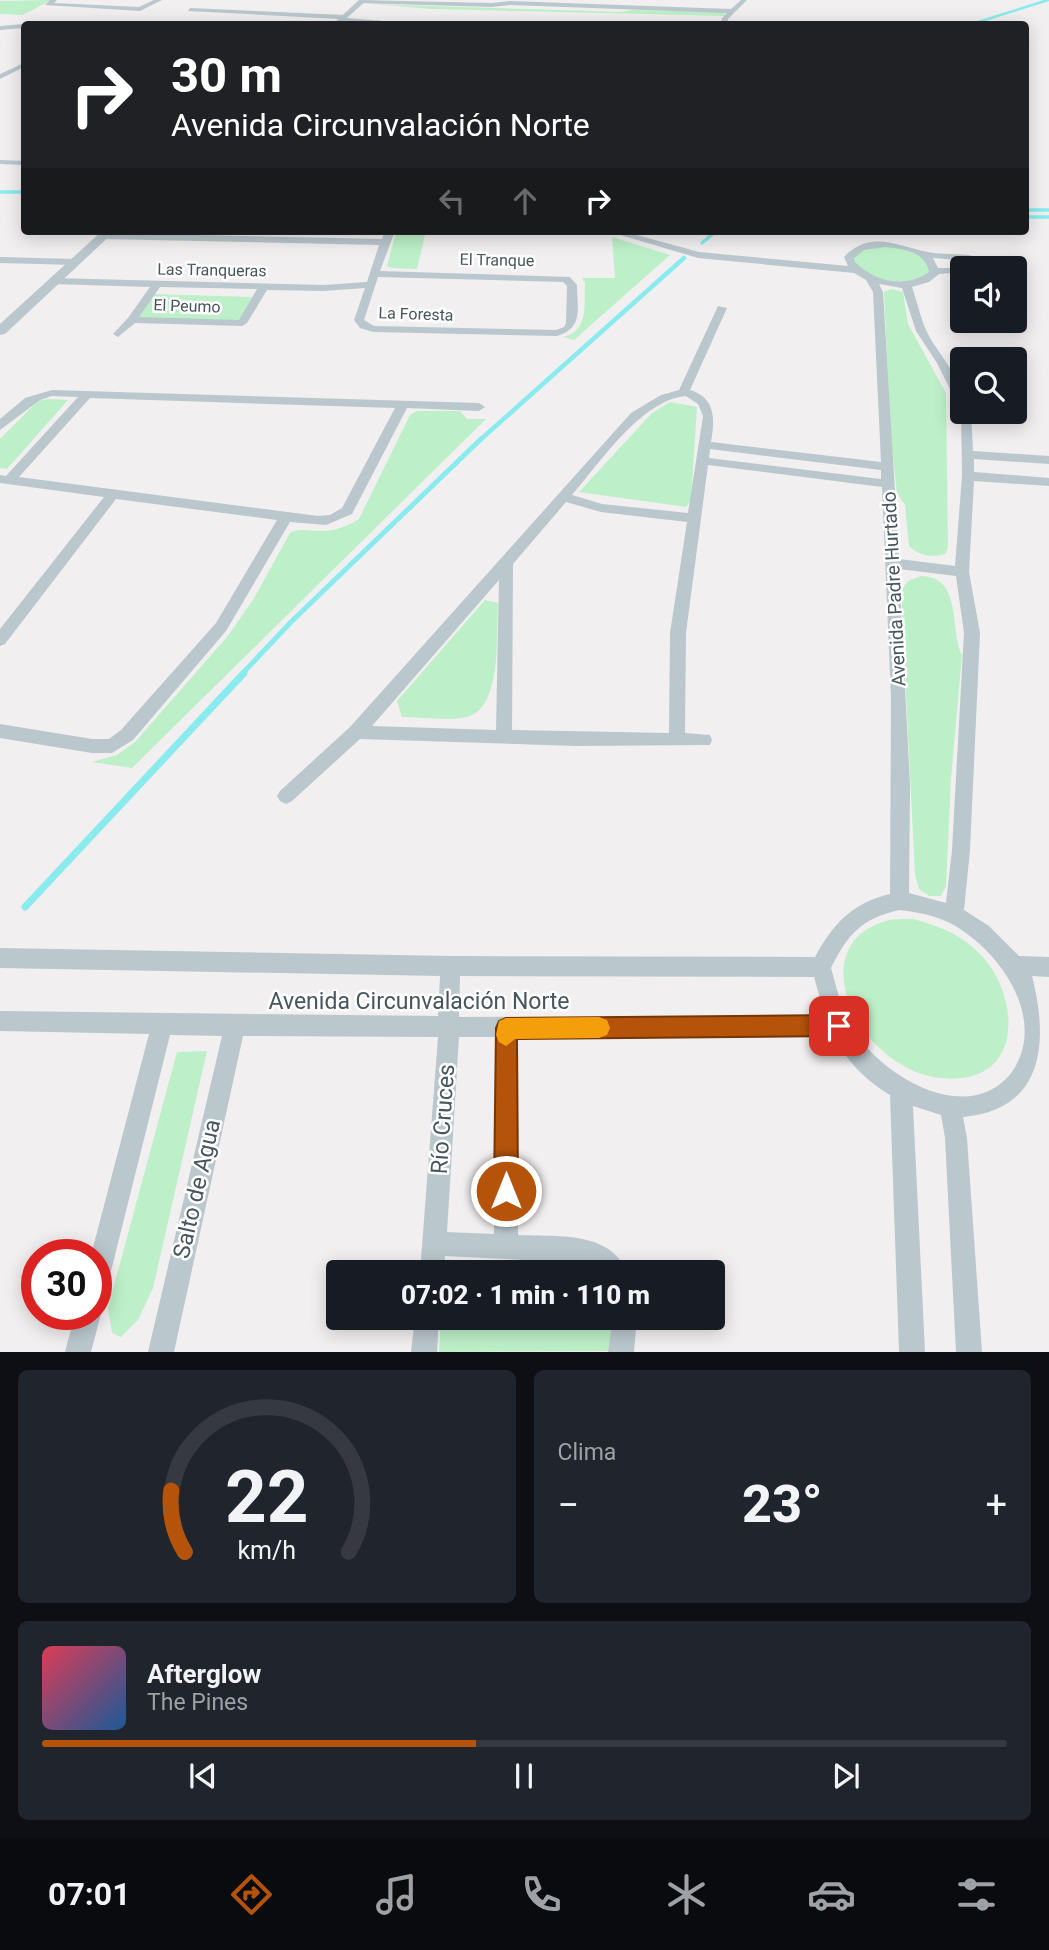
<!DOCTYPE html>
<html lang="es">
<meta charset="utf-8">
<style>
:root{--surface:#171b24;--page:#20242c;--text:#f1f3f6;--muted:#9ea1a6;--line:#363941;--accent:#b45309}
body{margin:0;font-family:Roboto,sans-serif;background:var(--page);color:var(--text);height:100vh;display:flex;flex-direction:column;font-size:26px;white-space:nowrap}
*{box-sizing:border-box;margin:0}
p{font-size:23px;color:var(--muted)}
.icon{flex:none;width:38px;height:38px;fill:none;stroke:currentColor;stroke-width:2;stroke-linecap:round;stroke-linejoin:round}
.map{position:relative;height:1352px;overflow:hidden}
.panel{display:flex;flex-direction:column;gap:18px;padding:18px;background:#0d0f14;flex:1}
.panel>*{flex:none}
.banner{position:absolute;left:21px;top:21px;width:1008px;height:214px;border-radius:7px;box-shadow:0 4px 18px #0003;background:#202124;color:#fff;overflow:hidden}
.tools{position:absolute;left:950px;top:256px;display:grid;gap:14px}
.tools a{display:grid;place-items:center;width:77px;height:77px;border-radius:7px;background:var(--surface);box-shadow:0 4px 18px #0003;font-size:35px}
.speed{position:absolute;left:21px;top:1239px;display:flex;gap:14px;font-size:35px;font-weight:700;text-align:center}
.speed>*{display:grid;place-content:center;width:91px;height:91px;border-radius:50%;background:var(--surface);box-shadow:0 4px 18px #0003;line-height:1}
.speed .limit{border:10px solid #d22;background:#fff;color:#111}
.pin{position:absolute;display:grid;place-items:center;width:60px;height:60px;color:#fff;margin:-30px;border-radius:14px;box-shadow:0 4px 10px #0006}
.me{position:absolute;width:77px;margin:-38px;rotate:0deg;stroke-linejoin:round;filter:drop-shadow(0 0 5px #0008)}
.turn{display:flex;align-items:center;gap:24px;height:147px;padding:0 35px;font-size:32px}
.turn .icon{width:91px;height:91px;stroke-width:2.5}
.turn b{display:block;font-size:49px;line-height:60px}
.lanes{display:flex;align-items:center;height:66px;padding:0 35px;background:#0003;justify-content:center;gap:35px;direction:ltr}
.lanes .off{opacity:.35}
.big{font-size:52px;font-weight:800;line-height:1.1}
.panel .widget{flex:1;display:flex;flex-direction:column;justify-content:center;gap:10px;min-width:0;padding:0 24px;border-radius:10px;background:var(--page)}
.panel .dial{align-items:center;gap:0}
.dial svg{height:182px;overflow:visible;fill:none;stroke:var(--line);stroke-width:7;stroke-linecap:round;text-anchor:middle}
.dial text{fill:var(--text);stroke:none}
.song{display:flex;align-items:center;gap:21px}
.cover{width:84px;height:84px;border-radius:10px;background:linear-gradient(135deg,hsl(350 70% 55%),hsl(210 70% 35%))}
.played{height:7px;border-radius:4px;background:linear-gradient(90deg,var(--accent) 45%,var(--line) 45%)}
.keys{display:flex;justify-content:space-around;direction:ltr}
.heat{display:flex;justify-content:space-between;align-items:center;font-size:38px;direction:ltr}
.panel .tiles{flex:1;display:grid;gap:18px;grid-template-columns:1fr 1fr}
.widget:last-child{grid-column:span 2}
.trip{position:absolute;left:326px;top:1260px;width:399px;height:70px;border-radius:7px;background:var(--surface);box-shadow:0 4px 18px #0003;font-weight:800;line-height:70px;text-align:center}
.dock{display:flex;height:112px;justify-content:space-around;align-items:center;background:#090b0e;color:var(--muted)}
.dock .icon{width:49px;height:49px}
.dock .on{color:var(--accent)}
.dock b{font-size:32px;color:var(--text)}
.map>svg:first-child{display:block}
.green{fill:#bdf0c8}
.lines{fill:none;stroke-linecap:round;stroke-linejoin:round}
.stream-far4{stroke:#89ebee;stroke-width:2.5}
.stream-far3{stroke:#89ebee;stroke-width:3.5}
.stream-far2{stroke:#89ebee;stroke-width:4.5}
.stream-far1{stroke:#89ebee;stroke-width:5}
.stream{stroke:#89ebee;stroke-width:7}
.minor{fill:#bac7cd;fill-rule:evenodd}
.tertiary{fill:#bac7cd;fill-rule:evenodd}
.route{fill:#b45309;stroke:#753606;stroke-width:2}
.slow{fill:#f59e0b}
.labels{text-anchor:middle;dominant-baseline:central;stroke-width:5;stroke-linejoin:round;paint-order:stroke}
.far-street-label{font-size:16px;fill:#47565d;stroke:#fff}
.street-label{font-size:19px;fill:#47565d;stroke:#fff}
.near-street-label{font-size:23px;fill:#47565d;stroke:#fff}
</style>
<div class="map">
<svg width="1049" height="1352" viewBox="0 0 1049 1352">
<rect width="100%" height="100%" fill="#f2eff0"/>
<path class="green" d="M 51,0 L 23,15 L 0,14 L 0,1 Z
M 370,4 L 621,12 L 633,10 L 725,12 L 725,16 L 432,9 Z
M 401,231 L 426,231 L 417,269 L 392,268 L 387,266 L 396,232 Z
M 612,237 L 670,255 L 574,340 L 563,337 C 589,331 584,306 585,283 L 582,278 L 615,278 Z
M 886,246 L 909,250 L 927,260 L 930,272 C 916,289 878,283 861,272 C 857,269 854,263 852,258 L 862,249 Z
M 891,289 L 903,292 L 908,324 L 946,393 L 948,547 L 945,554 C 931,558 920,556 909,546 L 905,505 L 897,493 L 891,441 L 884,292 Z
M 152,294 L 252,297 L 240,321 L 137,318 Z
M 47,399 L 68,400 L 7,469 L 0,468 L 0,439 L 38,401 Z
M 670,402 L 697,407 L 691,500 L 686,507 L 579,492 L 652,413 Z
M 417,411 L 460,411 L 467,419 L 486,419 L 132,768 L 92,762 L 117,755 L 135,742 L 227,637 L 253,600 L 290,533 C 301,528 307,531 319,531 C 334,532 347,526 359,519 L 410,415 Z
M 921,576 C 963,577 949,629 962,655 L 951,779 L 946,886 L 941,896 L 929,896 L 919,889 L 915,875 L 901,591 L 908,581 Z
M 485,600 L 498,603 C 496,632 503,708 467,717 C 450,721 420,717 402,717 L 397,701 Z
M 913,919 C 940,926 962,935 982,956 C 1015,991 1026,1070 962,1078 C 868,1090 793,947 886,921 C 894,919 905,919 913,919 Z
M 207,1051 L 153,1288 L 138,1320 L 121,1337 L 112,1333 L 108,1308 L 177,1052 Z
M 441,1318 L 611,1318 L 613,1333 L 610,1351 L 439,1352 Z"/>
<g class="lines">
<path class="stream-far4" d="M 972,24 L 1048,0"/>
<path class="stream-far3" d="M 0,192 L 24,192
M 1026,210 L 1049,210
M 1026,217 L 1049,217
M 702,243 L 716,231"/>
<path class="stream-far2" d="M 479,441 L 684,258"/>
<path class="stream-far1" d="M 242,674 L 291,622 L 481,439"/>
<path class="stream" d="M 25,907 L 244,673"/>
<path class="minor" d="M 50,0 L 57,0 L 54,3 L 139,7 L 154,0 L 162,0 L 140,11 L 45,5 Z
M 360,0 L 492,3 L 510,1 L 731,9 L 741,0 L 747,0 L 728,19 L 727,24 L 721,24 L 722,18 L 727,13 L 510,5 L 492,7 L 358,3 Z
M 190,8 L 345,15 L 347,18 L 383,21 L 341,22 L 339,19 L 188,11 Z
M 24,24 L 24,28 L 0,30 L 0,26 Z
M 24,63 L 24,67 L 0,79 L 0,74 Z
M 0,160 L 24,161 L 24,165 L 0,164 Z
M 385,231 L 395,231 L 380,271 L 570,277 L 577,285 C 577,309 584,328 557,336 L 373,332 L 360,328 L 354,320 L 365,288 L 324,291 L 267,290 L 247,323 L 242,326 L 135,323 L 118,337 L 113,334 L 128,318 L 150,287 L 53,284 L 48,281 L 53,278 L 324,285 L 367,282 L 379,245 L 103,239 L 98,236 L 103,233 L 382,239 ZM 378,277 L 563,282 L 567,286 L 566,323 L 564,327 L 556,330 L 374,326 L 364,320 ZM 160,287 L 257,289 L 239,320 L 139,317 Z
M 607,231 L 622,231 L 699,252 L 848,266 L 844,257 C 870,229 898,246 928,252 C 943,255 959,253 973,256 L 975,258 L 970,261 L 933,258 L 938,268 L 966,268 L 962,268 L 962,272 L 939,274 L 929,282 L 912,287 C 917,301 920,316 926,330 C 938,356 962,374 962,404 L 956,401 L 937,363 L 916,331 L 902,288 L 879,284 L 883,292 L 899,559 L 955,566 L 962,476 L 961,408 L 962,411 L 971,411 L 973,451 L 1049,456 L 1049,464 L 974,459 L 974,472 L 1049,478 L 1049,486 L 974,481 L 969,572 L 980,633 L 970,850 L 964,910 L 989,926 L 1019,956 L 1049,957 L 1049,977 L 1032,976 C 1049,1042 1044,1110 963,1117 L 967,1138 L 982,1352 L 956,1352 L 945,1138 L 941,1115 L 913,1106 L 925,1352 L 899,1352 L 890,1095 C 866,1081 847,1061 833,1036 L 517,1038 L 518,1235 C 555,1237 610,1230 627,1272 L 599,1272 L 585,1263 L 445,1256 L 444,1272 L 420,1272 L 438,1037 L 243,1036 L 174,1352 L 148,1352 L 222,1036 L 170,1035 L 108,1283 L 105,1292 L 96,1295 L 96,1255 L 91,1255 L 149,1034 L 0,1031 L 0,1011 L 438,1016 L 440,976 L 0,968 L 0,948 L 450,956 L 815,957 C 833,924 852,903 890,894 L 891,697 L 882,487 L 708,465 L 686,633 L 685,733 L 710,735 L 712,740 L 710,745 L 576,746 L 360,739 L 292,801 L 286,804 L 280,801 L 277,796 L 280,791 L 350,727 L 631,413 L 661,395 L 679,390 L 718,306 L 727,308 L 690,390 C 716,398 715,419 711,442 L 881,462 L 873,292 L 866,280 L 854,273 L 698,258 ZM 885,247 C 903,249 925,251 929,272 C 905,289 875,282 855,262 L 854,258 L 864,250 ZM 686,396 L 698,404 L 703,416 L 688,513 L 602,504 L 572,495 C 600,463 641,400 686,396 ZM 710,449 L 881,470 L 881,479 L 709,458 ZM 566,502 L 601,512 L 687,522 L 670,633 L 669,733 L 512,730 L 513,564 ZM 899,569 L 956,576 L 964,633 L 952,850 L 946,903 L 909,893 L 910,785 ZM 499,580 L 496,730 L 372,726 ZM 899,910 C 917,912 934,915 950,923 C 998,948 1049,1018 1012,1072 C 968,1129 880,1075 852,1028 C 841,1010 837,988 831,968 C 848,934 861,919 899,910 ZM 460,976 L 814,977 L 825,1016 L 459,1017 ZM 459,1037 L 496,1037 L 494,1234 L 447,1232 Z
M 0,257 L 76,259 L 81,262 L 76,265 L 0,263 Z
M 52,390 L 479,403 L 485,407 L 479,411 L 407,408 L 352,514 L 326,525 L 290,522 L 226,631 L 133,740 L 112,753 L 92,753 L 0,738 L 0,724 L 92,739 L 109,739 L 121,730 L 216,623 L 277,520 L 116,499 L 5,644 L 0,646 L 0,629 L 104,497 L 0,483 L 0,475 L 6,476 L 78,397 L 52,396 L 40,400 L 0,430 L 0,419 L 25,398 ZM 90,398 L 395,408 L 342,508 L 330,515 L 318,516 L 19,477 Z
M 96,1305 L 101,1314 L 91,1352 L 65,1352 L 75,1314 L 96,1314 Z
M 415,1318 L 439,1318 L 437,1352 L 411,1352 Z
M 613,1318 L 637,1318 L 634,1352 L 608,1352 Z"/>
<path class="tertiary" d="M 359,0 L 367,0 L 340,24 L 333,24 Z
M 102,231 L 115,231 L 5,334 L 0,335 L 0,324 Z"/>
</g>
<path class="route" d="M 839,1015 L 846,1018 L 849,1026 L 846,1033 L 839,1036 L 517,1039 L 518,1191 L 514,1200 L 506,1203 L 498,1200 L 494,1191 L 496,1028 L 499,1021 L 506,1018 Z"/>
<path class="slow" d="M 599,1017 L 607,1020 L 610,1028 L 607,1035 L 599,1038 L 515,1039 L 506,1046 L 499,1042 L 496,1035 L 499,1021 L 506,1018 Z"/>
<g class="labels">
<g class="far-street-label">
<text transform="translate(497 260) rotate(1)">El Tranque</text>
<text transform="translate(212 270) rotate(1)">Las Tranqueras</text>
<text transform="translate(187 306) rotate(2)">El Peumo</text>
<text transform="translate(416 314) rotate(2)">La Foresta</text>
</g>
<g class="street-label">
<text transform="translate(894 589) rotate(-93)">Avenida Padre Hurtado</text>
</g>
<g class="near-street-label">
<text x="419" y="1001">Avenida Circunvalación Norte</text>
<text transform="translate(443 1119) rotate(-86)">Río Cruces</text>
<text transform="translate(197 1189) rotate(-77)">Salto de Agua</text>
</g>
</g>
</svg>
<div class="tools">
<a><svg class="icon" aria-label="sound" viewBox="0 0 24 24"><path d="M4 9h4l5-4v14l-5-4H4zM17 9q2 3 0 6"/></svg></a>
<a><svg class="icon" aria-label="search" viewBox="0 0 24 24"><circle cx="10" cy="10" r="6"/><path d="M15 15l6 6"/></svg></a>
</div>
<div class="speed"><div class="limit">30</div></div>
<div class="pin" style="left:839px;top:1026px;background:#d93025"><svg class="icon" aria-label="arrive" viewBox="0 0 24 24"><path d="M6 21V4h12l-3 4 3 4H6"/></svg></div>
<svg class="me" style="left:506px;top:1191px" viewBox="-20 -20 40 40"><circle r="17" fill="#b45309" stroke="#fff" stroke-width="3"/><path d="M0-11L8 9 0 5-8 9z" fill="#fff"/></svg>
<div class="trip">07:02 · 1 min · 110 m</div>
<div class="banner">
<div class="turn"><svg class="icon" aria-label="right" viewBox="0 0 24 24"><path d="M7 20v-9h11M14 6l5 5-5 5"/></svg><div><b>30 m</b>Avenida Circunvalación Norte</div></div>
<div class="lanes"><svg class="icon off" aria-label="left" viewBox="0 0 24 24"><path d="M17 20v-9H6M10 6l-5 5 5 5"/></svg><svg class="icon off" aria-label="ahead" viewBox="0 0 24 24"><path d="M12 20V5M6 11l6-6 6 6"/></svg><svg class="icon" aria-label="right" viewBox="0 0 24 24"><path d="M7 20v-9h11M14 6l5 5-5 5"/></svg></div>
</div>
</div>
<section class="panel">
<div class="tiles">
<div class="widget dial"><svg viewBox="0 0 100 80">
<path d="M14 69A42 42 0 1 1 86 69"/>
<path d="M14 69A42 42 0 0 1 8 42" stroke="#b45309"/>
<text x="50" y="56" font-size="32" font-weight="700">22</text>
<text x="50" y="72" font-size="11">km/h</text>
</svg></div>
<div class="widget"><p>Clima</p>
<div class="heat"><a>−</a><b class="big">23°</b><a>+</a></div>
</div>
<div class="widget">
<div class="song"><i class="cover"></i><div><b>Afterglow</b><p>The Pines</p></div></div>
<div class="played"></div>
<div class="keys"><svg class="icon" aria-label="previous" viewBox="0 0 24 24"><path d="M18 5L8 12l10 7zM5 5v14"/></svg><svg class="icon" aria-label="pause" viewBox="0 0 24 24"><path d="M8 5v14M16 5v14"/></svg><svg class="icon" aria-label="next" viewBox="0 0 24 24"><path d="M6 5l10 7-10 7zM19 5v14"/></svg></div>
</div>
</div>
</section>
<nav class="dock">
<b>07:01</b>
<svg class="icon on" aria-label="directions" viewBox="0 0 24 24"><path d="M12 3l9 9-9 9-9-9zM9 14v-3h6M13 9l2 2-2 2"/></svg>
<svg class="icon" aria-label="music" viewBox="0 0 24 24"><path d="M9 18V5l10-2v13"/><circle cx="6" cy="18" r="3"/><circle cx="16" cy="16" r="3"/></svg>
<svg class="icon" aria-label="phone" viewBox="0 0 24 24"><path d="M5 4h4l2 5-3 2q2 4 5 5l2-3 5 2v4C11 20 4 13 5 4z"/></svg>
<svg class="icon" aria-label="climate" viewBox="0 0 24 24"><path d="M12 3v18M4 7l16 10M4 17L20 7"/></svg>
<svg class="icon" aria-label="car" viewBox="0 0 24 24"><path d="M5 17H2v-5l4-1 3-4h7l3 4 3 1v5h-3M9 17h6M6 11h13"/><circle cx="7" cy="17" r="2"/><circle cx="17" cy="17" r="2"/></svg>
<svg class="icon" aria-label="filters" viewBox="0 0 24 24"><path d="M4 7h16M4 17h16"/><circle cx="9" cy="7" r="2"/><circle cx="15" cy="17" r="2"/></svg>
</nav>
